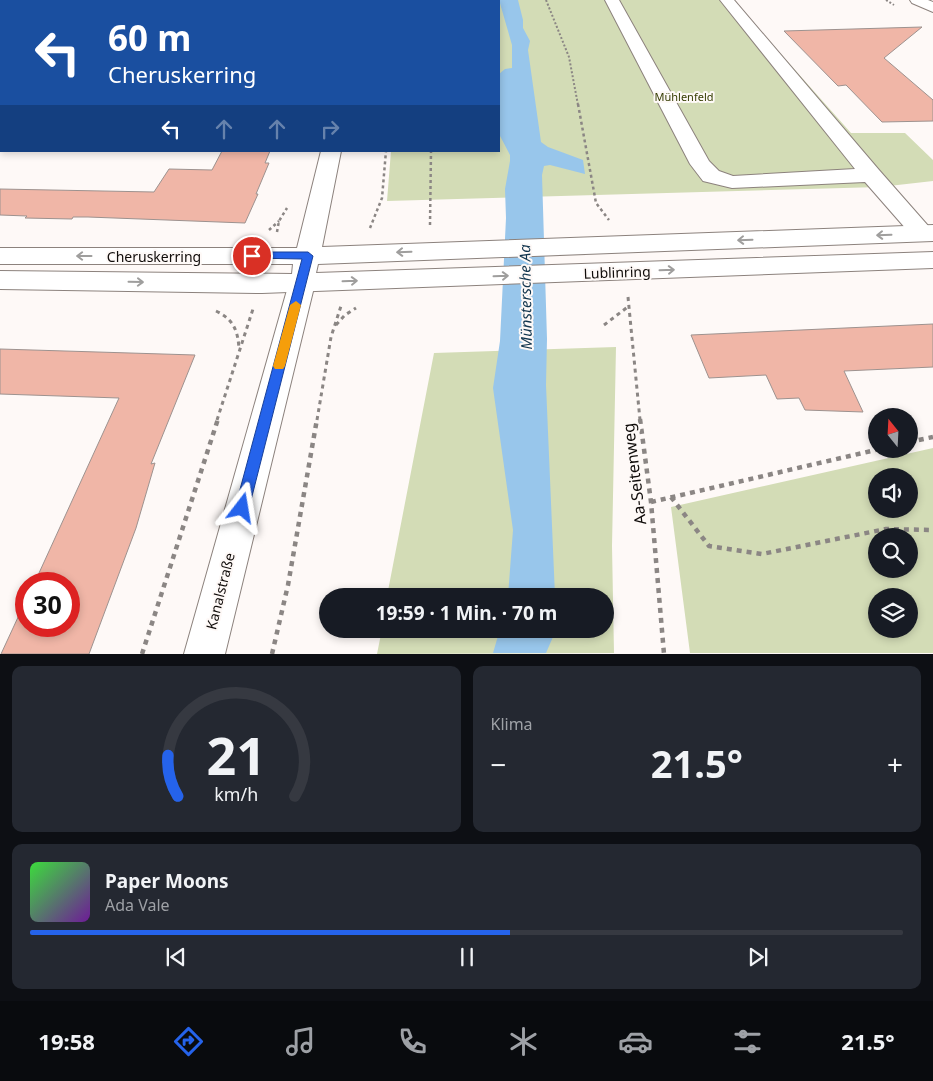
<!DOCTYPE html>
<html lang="de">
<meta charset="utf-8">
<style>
:root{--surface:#171b24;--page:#242831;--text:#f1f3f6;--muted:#9ea1a6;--line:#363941;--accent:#2563eb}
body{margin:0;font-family:"Noto Sans",sans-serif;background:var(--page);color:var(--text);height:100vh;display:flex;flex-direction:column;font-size:19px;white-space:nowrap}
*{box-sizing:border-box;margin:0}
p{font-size:16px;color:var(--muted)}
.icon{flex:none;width:28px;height:28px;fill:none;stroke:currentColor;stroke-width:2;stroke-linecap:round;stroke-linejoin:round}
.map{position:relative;height:654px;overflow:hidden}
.sheet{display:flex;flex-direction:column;gap:12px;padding:12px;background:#0d0f14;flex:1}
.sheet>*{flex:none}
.guide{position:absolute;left:0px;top:0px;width:500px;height:152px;box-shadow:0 2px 8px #0003;background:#1a4fa0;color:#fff;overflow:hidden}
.needle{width:32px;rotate:342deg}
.fabs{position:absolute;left:868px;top:408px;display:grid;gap:10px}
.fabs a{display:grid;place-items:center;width:50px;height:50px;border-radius:50%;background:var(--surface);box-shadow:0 2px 8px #0003;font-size:25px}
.speed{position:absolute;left:15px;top:572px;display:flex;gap:10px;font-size:25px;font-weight:700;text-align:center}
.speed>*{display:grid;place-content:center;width:65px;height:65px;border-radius:50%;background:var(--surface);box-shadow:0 2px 8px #0003;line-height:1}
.speed .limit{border:8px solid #d22;background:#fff;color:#111}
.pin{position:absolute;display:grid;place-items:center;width:42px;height:42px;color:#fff;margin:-21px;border:2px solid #fff;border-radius:50%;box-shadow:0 1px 5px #0007}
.me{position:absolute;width:55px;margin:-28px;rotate:14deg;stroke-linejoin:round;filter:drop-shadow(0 0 4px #0008)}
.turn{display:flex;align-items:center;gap:18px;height:105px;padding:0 25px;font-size:22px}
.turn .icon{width:65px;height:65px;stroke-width:2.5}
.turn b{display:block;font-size:35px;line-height:42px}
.lanes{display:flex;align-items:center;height:48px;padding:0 25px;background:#0003;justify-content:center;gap:25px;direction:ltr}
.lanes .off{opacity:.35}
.big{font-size:38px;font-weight:700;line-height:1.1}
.sheet .tile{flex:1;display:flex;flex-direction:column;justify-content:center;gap:8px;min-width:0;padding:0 18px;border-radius:10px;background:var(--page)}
.sheet .dial{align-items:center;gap:0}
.dial svg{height:130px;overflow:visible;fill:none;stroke:var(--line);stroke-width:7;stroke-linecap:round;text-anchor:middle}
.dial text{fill:var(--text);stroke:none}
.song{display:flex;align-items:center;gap:15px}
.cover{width:60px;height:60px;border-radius:8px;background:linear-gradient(135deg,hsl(120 70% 55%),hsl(280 70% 35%))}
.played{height:5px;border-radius:2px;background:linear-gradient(90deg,var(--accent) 55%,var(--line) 55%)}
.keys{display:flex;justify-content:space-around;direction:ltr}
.heat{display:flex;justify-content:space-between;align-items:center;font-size:28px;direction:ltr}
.sheet .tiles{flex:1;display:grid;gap:12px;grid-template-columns:1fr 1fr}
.tile:last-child{grid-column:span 2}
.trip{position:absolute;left:319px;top:588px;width:295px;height:50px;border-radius:25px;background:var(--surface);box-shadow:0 2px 8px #0003;font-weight:700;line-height:50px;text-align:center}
.menu{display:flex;height:80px;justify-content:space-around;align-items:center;background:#090b0e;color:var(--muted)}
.menu .icon{width:35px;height:35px}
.menu .current{color:var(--accent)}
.menu b{font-size:22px;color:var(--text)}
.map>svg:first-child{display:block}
.green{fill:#d3dcb6;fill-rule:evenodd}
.water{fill:#98c6eb}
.building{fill:#f0b6a7;stroke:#9d928f}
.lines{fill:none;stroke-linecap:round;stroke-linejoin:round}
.minor-casing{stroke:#8c827d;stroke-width:2}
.major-casing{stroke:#8c827d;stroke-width:2}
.path-far3{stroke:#8b8684;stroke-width:2;stroke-dasharray:2 2;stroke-linecap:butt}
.path-far2{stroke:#8b8684;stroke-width:2.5;stroke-dasharray:3 3;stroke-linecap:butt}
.path-far1{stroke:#8b8684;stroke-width:3;stroke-dasharray:4 4;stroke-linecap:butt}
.path{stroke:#8b8684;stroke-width:4.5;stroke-dasharray:5 5;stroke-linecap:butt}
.minor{fill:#fff;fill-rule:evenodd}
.major{fill:#fff;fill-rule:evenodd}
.oneway{stroke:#9f9e9d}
.route{fill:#2563eb;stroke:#184099}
.slow{fill:#f59e0b}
.labels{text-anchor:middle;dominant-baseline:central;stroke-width:4;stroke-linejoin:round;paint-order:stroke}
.far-park-label{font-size:11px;fill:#343c00;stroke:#fef9f7}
.street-label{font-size:14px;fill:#100c0a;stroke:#fef9f7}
.water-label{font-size:15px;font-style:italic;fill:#11354e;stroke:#fef9f7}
.near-street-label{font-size:16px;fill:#100c0a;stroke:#fef9f7}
</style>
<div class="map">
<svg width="933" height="654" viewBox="0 0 933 654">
<rect width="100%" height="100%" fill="#fef9f7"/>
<path class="green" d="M 390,0 L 733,0 L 851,133 L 905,133 L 933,160 L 933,181 L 880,187 L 387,201 L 391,151 L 499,151 L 499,1 Z
M 616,347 L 612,546 L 614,653 L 377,654 L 382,629 L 605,629 L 605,596 L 387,596 L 434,353 Z
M 933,448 L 933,653 L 690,653 L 671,507 ZM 909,476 L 909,509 L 876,509 L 876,476 ZM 909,536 L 909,569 L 876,569 L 876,536 ZM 909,596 L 909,629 L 876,629 L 876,596 Z"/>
<path class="water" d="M 499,0 L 518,0 L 523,20 L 523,28 L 530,41 L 528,50 L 541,142 L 548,147 L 583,160 L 585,174 L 550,165 L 544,166 L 542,175 L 547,339 L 546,385 L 555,596 L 508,596 L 513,530 L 493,388 L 500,341 L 506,218 L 505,189 L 510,161 L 510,155 L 499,134 L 499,74 L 505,69 L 512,68 L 512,45 Z
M 500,629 L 556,629 L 556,630 L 546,653 L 493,653 Z"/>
<path class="building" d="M 922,27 L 884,58 L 933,100 L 933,121 L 882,122 L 846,85 L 838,86 L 784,31 Z
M 222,151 L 270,151 L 265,163 L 269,163 L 256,194 L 258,194 L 245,223 L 88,217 L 73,217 L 72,219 L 25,218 L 27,216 L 0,215 L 0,189 L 154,192 L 169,169 L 212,170 Z
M 933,324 L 933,367 L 844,371 L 863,412 L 805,410 L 799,398 L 777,399 L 766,375 L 709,378 L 691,335 Z
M 0,349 L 195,355 L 151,464 L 155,463 L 136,528 L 89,654 L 1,654 L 26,600 L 26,626 L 69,626 L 69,584 L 34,584 L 119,398 L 0,394 Z"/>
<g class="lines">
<defs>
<path id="minor" d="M 605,0 L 619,0 L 709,161 L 719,171 L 733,176 L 855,169 L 720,0 L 734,0 L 879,170 L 930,228 L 933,232 L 930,238 L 922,241 L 914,238 L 865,182 L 732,188 L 703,181 L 690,164 Z
M 910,0 L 928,0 L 933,2 L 933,12 L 912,3 Z
M 302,274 L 311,277 L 315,283 L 225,654 L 184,654 L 289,283 L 293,277 Z"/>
<path id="major" d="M 356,0 L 370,0 L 370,1 L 356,1 Z
M 321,151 L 341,151 L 322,247 L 933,225 L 933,241 L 318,264 L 316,273 L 933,252 L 933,268 L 262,293 L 0,289 L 0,271 L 292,274 L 293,264 L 0,264 L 0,248 L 297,248 Z"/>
</defs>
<use href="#minor" class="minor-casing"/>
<use href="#major" class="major-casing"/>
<path class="path-far3" d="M 546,0 L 569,57 L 578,105
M 886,0 L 894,5"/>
<path class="path-far2" d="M 578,104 L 596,203 L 609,220
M 430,225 L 431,151
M 370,228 L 382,198 L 386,151
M 269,230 L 279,221
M 277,232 L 279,221 L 287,208"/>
<path class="path-far1" d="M 628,297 L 640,420
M 216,311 C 233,319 238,330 239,349
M 336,325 L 345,315 L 356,308
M 604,325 L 629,306
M 217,420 L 253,309
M 317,420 L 331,337 L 341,306"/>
<path class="path" d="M 640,419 L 651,502 L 664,654
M 909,442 L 933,437
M 671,497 L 709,546 L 762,554 L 886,529 L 933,530
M 651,502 L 880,449
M 142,654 L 218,419
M 272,654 L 288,585 L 317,419"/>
<use href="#minor" class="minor"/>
<use href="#major" class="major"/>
</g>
<defs><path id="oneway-shaft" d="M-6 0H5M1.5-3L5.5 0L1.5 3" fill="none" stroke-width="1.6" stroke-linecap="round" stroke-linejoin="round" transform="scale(1.25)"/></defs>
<g class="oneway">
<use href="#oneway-shaft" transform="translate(884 235) rotate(178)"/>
<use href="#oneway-shaft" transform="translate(745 240) rotate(178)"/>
<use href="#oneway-shaft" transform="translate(404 252) rotate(178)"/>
<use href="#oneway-shaft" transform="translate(84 256) rotate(180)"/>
<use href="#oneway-shaft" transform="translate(667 270) rotate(-2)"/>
<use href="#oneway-shaft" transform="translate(501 276) rotate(-2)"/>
<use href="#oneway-shaft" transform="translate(350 281) rotate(-2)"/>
<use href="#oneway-shaft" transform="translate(136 282) rotate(1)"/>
</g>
<path class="route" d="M 252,252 L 308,252 L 313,256 L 249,508 L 247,513 L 242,515 L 237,513 L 235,508 L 302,259 L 249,258 L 249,253 Z"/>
<path class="slow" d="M 296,301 L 301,305 L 285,366 L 283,369 L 275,369 L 273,366 L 290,305 Z"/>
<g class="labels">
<g class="far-park-label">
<text x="684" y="96">Mühlenfeld</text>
</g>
<g class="street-label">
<text x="154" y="256">Cheruskerring</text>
<text transform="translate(617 272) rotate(-2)">Lublinring</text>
<text transform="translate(220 591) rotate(-76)">Kanalstraße</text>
</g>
<g class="water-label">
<text transform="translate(525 297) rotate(-91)">Münstersche Aa</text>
</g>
<g class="near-street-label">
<text transform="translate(634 474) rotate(-97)">Aa-Seitenweg</text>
</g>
</g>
</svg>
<div class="fabs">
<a><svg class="needle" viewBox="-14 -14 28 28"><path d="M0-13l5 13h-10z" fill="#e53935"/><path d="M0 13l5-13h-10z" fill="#9ea1a6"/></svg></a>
<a><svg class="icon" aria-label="sound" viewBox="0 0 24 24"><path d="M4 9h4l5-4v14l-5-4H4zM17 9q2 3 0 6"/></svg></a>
<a><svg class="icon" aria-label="search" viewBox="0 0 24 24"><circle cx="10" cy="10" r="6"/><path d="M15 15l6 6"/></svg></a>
<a><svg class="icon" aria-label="layers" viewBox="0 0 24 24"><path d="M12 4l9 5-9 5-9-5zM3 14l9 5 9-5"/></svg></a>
</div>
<div class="speed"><div class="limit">30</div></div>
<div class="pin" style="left:252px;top:256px;background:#d93025"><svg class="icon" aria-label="arrive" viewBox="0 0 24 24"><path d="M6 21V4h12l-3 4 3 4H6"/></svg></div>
<svg class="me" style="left:242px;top:508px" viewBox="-20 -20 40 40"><path d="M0-17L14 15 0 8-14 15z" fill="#2563eb" stroke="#fff" stroke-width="4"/></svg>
<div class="trip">19:59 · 1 Min. · 70 m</div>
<div class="guide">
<div class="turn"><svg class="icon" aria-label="left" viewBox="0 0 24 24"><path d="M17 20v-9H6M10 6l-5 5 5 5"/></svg><div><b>60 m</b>Cheruskerring</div></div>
<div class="lanes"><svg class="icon" aria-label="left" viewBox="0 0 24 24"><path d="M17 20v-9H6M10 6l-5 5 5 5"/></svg><svg class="icon off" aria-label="ahead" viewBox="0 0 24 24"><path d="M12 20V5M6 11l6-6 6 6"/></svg><svg class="icon off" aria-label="ahead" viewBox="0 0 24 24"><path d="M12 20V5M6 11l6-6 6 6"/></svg><svg class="icon off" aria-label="right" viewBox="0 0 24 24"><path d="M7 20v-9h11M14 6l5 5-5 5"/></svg></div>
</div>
</div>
<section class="sheet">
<div class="tiles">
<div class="tile dial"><svg viewBox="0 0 100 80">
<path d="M14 69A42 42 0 1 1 86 69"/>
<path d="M14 69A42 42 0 0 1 8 44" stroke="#2563eb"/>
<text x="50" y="56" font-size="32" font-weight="700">21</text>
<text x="50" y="72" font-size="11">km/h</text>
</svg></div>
<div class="tile"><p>Klima</p>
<div class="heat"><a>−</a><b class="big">21.5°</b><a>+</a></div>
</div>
<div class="tile">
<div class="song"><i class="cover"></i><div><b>Paper Moons</b><p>Ada Vale</p></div></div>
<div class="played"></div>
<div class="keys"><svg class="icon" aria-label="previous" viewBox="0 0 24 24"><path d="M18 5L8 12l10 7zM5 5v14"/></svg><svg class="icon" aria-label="pause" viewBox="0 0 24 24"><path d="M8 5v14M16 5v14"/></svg><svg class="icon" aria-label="next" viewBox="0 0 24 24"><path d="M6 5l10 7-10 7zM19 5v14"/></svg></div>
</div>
</div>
</section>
<nav class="menu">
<b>19:58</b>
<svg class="icon current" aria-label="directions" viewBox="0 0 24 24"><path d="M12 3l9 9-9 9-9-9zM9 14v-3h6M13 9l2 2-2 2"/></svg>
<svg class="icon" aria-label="music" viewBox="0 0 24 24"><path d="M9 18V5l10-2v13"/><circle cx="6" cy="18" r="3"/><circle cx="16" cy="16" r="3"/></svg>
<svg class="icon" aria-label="phone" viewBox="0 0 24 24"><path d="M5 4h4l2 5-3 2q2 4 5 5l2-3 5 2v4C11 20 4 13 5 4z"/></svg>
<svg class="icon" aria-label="climate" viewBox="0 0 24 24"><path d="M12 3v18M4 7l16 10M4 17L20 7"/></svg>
<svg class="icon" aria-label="car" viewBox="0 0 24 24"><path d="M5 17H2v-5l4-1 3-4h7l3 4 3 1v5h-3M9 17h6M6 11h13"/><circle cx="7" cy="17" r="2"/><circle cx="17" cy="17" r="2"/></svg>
<svg class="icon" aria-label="filters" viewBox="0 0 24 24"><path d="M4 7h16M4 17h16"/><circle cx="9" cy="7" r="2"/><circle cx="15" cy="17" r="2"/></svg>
<b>21.5°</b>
</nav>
